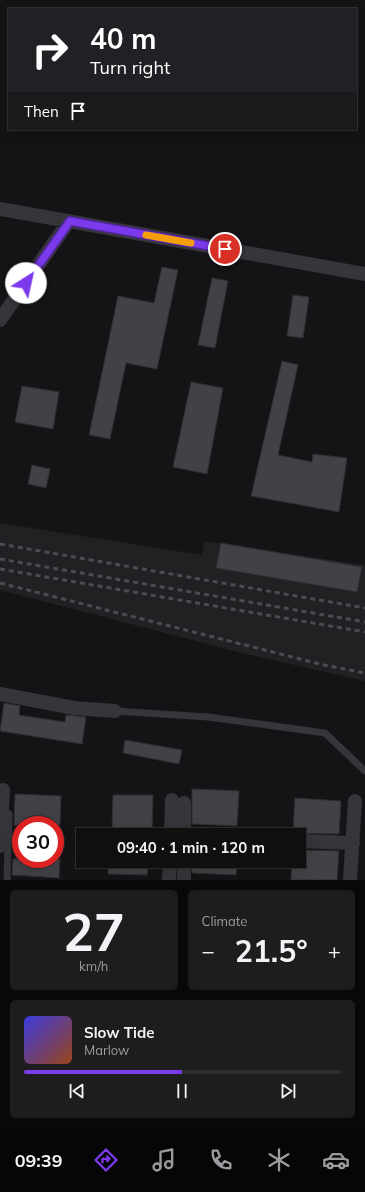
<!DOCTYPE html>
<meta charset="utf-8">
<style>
:root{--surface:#0f0f10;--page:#1d1d1e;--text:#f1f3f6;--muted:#9b9c9f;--line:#2f2f30;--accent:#7c3aed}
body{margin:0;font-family:Mulish,sans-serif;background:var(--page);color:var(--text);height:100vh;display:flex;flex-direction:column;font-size:15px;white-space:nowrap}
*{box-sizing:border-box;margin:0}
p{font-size:13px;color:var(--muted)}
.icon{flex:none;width:22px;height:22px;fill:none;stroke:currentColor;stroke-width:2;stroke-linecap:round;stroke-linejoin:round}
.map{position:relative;height:880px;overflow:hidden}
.side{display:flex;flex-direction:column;gap:10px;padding:10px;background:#080809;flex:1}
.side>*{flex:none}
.hud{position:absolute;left:8px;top:8px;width:349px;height:122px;border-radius:0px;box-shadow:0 4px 16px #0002,0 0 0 1px var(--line);background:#202124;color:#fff;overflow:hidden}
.speed{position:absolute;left:12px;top:816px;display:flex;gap:8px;font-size:20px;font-weight:700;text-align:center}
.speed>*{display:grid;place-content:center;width:52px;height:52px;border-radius:50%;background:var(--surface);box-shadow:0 4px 16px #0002,0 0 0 1px var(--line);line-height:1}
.speed .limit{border:6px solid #d22;background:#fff;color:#111}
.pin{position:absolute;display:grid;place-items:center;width:34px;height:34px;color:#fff;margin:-17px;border:2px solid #fff;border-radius:50%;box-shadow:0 1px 4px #0007}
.me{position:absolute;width:44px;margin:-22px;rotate:35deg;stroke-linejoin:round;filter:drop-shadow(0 0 3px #0008)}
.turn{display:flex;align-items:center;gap:14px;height:84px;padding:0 16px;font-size:18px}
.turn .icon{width:52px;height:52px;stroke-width:2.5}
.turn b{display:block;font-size:28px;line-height:34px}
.then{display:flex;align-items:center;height:38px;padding:0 16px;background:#0003;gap:8px;font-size:15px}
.big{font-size:30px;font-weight:700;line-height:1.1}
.side .widget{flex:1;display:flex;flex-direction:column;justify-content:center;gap:6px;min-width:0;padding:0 14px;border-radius:6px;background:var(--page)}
.side .dial{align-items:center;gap:0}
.dial b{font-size:52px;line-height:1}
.song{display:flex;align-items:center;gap:12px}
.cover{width:48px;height:48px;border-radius:6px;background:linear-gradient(135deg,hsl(240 70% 55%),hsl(20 70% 35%))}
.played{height:4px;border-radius:2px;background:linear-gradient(90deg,var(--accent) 50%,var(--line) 50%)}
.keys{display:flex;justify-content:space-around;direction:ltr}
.heat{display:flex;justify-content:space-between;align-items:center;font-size:22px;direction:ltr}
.side .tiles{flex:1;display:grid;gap:10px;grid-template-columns:1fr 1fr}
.widget:last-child{grid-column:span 2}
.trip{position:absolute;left:76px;top:828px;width:230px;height:40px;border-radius:0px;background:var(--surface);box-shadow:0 4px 16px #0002,0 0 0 1px var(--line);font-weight:700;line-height:40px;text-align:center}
.tabs{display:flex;height:64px;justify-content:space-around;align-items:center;background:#060606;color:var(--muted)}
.tabs .icon{width:28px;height:28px}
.tabs .current{color:var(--accent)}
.tabs b{font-size:18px;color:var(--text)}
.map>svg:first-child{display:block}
.built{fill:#212023}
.building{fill:#414146;stroke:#2f2e32}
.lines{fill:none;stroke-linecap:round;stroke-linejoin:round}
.lane{stroke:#35363b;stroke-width:7}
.street{stroke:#35363b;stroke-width:14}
.rail{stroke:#4b4c52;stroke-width:3;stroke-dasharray:5 4;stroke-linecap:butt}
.route-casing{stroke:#51269a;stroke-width:10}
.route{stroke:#7c3aed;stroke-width:7}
.slow{stroke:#f59e0b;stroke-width:7}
</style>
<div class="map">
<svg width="365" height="880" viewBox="0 0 365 880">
<rect width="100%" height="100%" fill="#141416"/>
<path class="built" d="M 0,523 L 202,555 L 204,541 L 365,565 L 365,681 L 246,654 L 0,590 Z"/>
<path class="building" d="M 162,267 L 178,270 L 157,369 L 126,363 L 110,439 L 89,435 L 118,296 L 154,303 Z
M 212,278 L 228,281 L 215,348 L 198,345 Z
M 293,295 L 309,297 L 303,338 L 287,336 Z
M 282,361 L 298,365 L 278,455 L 312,462 L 313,454 L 347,458 L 339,512 L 251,496 Z
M 191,382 L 223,388 L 207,474 L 173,467 Z
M 22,386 L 59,392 L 53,429 L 15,422 Z
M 32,465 L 50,469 L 46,488 L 28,484 Z
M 221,543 L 362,567 L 357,592 L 216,568 Z
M 4,703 L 20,706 L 19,715 L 65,722 L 66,715 L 86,717 L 82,744 L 0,731 Z
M 125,740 L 182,750 L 179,764 L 123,753 Z
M 192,789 L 239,791 L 237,826 L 192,824 Z
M 15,794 L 61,796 L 60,825 L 14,825 Z
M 113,795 L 153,795 L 152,830 L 112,829 Z
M 295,798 L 341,801 L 339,834 L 293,833 Z
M 299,850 L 339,851 L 337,880 L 291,880 L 292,861 L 299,861 Z
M 13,859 L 60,859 L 59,878 L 12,875 Z
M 123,861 L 148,862 L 147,875 L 108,874 L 108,862 L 122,862 Z
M 192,861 L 237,861 L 236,875 L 192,873 Z"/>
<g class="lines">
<path class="lane" d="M 115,711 L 208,717 L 325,733 L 365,771
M 7,880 L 9,814"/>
<path class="street" d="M 0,209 L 365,274
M 0,320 L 69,221
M 0,694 L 74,708 L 115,711
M 184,803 L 184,835
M 171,835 L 172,800
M 299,841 L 353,843
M 0,846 L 3,790
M 184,861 L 184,880
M 169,880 L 170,861
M 350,880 L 355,801"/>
<path class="rail" d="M 0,544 L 365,608
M 0,559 L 365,622
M 0,569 L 365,632
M 0,583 L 324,665 L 365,673"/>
</g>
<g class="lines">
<defs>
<path id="route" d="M 26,283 L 70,221 L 225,249"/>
</defs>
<use href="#route" class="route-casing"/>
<use href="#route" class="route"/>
<path class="slow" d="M 146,235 L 191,243"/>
</g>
</svg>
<div class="speed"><div class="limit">30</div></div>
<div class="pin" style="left:225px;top:249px;background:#d93025"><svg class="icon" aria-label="arrive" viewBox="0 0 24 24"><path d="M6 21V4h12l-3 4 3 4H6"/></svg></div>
<svg class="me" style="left:26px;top:283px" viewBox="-20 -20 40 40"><circle r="19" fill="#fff"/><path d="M0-13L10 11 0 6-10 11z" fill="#7c3aed"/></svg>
<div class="trip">09:40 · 1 min · 120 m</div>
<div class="hud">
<div class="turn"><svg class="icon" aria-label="right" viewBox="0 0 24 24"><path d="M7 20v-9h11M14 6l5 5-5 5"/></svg><div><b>40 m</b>Turn right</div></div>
<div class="then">Then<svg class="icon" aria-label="arrive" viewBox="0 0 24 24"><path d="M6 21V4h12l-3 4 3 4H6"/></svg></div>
</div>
</div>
<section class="side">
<div class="tiles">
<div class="widget dial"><b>27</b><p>km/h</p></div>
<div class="widget"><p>Climate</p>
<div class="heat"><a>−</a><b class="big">21.5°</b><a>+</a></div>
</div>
<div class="widget">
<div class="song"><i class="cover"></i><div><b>Slow Tide</b><p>Marlow</p></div></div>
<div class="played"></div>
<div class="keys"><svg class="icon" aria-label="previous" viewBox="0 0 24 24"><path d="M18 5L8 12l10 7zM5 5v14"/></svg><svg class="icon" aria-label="pause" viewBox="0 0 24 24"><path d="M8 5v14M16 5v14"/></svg><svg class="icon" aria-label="next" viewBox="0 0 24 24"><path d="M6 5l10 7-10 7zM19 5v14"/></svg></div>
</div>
</div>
</section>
<nav class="tabs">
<b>09:39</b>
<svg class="icon current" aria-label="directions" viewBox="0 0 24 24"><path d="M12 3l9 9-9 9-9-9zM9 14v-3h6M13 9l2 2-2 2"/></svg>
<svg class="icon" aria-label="music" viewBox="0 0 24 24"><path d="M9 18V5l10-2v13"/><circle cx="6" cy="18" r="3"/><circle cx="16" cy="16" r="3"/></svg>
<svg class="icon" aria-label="phone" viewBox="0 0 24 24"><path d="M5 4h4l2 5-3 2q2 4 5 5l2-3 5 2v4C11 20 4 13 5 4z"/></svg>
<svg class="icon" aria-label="climate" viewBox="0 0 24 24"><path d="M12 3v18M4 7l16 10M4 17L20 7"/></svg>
<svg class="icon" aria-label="car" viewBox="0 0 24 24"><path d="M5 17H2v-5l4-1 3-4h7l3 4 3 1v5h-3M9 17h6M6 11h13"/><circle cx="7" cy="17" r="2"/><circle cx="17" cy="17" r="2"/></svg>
</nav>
